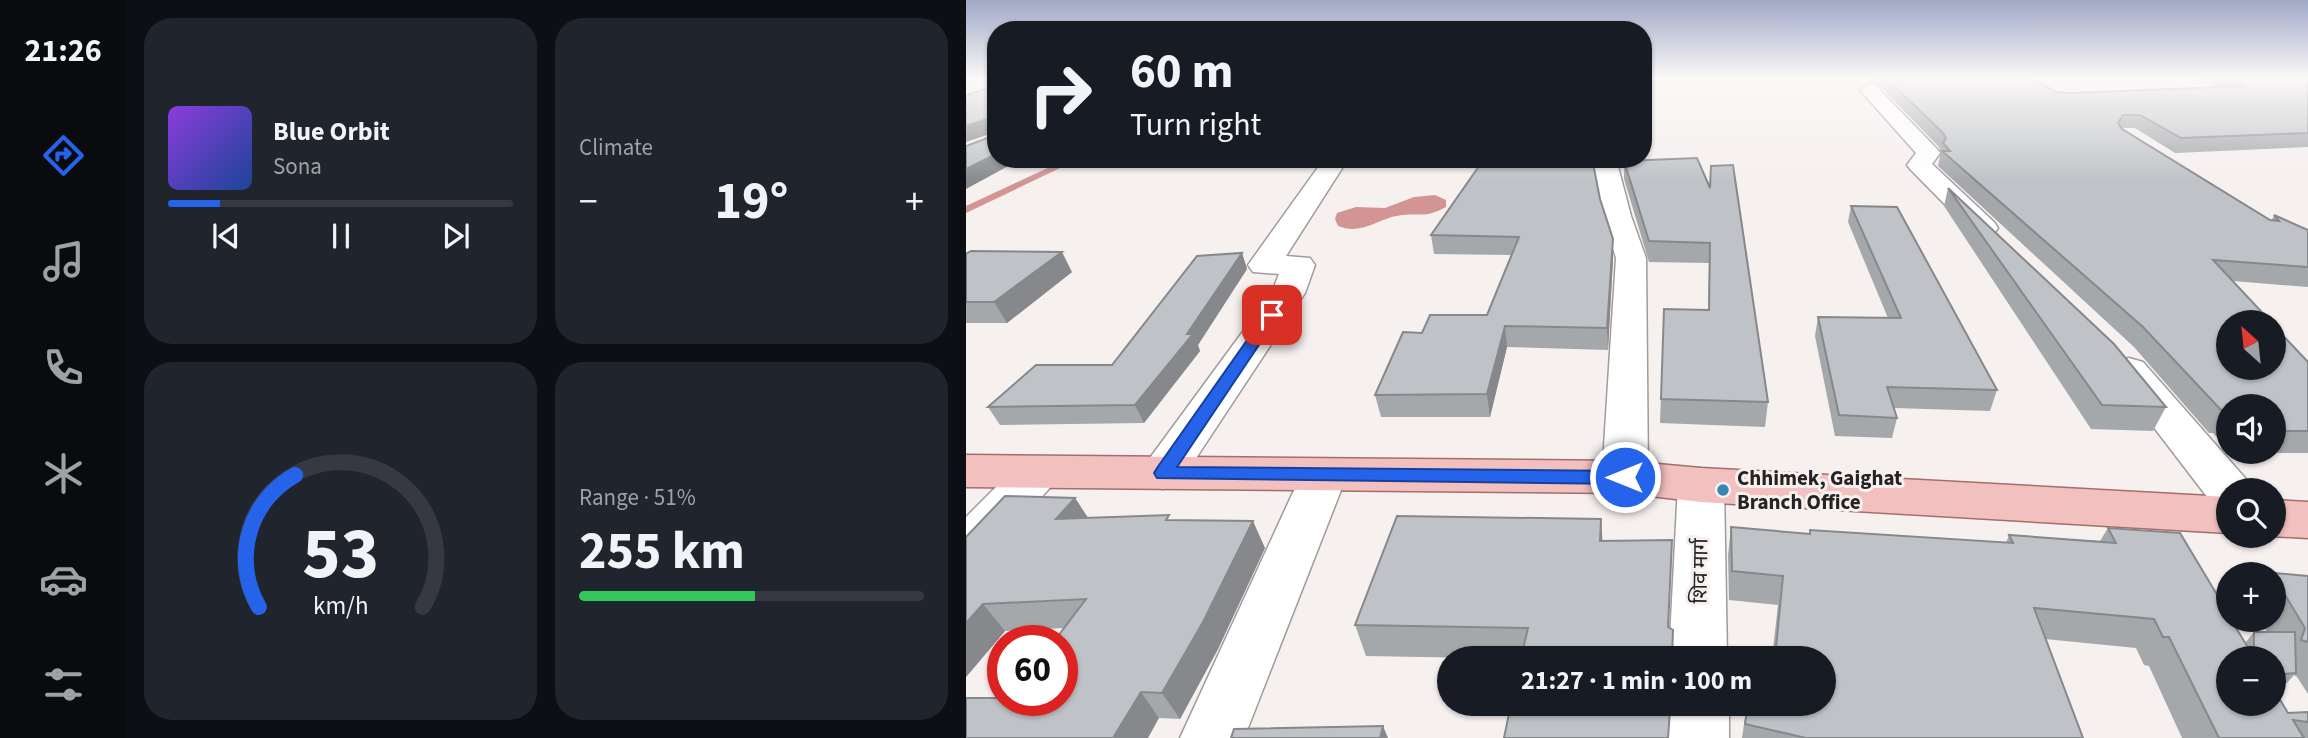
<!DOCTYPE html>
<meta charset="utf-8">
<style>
:root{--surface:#171b24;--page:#20242c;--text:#f1f3f6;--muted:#9ea1a6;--line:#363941;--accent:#2563eb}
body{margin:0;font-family:"Source Sans 3","Noto Sans Devanagari",sans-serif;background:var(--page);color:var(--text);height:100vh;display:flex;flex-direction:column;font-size:26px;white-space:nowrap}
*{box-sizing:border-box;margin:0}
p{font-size:23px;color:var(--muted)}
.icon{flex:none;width:38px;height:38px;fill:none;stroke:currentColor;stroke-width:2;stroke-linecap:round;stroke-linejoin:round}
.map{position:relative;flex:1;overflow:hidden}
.side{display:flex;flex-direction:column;gap:18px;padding:18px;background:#0d0f14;width:840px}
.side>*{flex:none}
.hud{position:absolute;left:21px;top:21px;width:665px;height:147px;border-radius:28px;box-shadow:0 2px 5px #0004;background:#171b24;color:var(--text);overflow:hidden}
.needle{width:46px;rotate:333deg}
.buttons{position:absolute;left:1250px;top:310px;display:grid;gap:14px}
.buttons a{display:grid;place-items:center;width:70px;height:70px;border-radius:50%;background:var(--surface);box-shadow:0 2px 5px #0004;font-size:35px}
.speed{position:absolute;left:21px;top:625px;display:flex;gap:14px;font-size:35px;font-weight:700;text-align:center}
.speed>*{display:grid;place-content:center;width:91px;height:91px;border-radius:50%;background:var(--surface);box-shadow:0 2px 5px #0004;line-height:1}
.speed .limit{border:10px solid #d22;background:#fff;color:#111}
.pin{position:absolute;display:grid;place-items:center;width:60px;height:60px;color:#fff;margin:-30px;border-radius:14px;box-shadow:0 4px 10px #0006}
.me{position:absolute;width:77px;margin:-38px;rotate:270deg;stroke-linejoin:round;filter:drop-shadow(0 0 5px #0008)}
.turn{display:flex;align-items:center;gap:24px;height:147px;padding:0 28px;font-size:32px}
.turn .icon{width:91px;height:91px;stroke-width:2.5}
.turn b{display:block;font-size:49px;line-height:60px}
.big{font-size:52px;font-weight:700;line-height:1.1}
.side .widget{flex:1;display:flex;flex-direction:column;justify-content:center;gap:10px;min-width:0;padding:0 24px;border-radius:28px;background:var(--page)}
.side .dial{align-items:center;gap:0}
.dial svg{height:182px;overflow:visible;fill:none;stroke:var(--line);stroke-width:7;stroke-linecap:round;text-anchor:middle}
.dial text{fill:var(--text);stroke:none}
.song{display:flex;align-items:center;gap:21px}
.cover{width:84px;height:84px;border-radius:10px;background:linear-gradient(135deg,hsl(270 70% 55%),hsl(220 70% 35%))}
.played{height:7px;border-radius:4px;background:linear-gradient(90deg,var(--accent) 15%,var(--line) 15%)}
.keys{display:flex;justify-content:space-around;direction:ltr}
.heat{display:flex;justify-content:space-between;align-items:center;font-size:38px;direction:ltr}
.charge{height:10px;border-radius:5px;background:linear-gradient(90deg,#34c759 51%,var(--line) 0)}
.side .tiles{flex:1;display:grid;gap:18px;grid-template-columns:repeat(2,1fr)}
.trip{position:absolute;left:471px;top:646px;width:399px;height:70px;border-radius:35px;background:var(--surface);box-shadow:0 2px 5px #0004;font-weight:700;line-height:70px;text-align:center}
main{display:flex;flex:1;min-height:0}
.dock{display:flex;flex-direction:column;width:126px;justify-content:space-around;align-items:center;background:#090b0e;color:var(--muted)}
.dock .icon{width:49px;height:49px}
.dock .active{color:var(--accent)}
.dock b{font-size:32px;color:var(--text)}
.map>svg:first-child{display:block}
.water{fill:#d29593}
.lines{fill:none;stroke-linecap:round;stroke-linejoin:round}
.stream{fill:#d29593;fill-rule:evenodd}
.minor-casing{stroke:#a19b9b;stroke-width:3}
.major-casing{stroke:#a36e6c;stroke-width:3}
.minor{fill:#fff;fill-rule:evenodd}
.major{fill:#f1c0bf;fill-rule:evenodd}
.wall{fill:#a4a8ab;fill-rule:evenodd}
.shaded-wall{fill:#86888b}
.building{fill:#bfc3c7;stroke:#86888b;stroke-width:2}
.route{fill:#2563eb;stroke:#184099;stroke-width:2}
.poi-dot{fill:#3885b7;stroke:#f6f0ef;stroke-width:2.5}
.labels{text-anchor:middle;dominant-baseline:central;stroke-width:6;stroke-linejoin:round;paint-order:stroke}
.near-poi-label{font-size:21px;font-weight:bold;fill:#252323;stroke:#f6f0ef;text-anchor:start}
.near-street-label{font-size:21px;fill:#252323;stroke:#f6f0ef}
</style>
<main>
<nav class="dock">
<b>21:26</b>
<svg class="icon active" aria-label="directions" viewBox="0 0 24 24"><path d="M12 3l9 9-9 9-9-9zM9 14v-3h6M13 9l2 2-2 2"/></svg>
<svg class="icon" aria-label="music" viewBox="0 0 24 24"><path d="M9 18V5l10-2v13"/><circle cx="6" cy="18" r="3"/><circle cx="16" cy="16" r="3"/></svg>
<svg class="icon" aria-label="phone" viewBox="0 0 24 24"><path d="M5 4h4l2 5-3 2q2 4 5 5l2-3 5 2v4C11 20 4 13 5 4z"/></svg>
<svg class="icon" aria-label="climate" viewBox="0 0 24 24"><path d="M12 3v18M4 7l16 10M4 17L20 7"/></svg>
<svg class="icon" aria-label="car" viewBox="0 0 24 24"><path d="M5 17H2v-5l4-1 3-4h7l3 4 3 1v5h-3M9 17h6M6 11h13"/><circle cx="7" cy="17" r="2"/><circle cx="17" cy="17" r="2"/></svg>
<svg class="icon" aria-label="filters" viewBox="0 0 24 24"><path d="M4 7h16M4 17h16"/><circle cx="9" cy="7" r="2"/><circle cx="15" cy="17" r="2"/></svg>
</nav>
<section class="side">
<div class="tiles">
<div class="widget">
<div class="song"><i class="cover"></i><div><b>Blue Orbit</b><p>Sona</p></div></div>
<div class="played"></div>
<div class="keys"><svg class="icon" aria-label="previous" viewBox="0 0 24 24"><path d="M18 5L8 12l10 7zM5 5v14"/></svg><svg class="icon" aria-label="pause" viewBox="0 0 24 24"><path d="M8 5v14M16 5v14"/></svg><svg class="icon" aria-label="next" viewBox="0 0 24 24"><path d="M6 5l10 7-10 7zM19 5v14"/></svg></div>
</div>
<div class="widget"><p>Climate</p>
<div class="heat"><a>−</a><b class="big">19°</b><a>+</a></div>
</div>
<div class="widget dial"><svg viewBox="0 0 100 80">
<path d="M14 69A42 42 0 1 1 86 69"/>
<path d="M14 69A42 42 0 0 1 30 11" stroke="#2563eb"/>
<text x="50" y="56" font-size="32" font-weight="700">53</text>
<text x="50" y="72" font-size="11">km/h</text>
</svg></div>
<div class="widget"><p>Range · 51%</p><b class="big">255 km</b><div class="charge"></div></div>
</div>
</section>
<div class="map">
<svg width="1342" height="738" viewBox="0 0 1342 738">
<rect width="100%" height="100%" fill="#f6f0ef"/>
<path class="water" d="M 469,195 L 480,200 L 480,207 C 460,218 457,213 437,215 C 413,217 397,236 372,226 L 369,219 L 371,213 L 390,207 L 419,208 L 448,197 Z"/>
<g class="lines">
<path class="stream" d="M 101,159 L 113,159 L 0,213 L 0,206 Z"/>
<defs>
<path id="minor" d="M 903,84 L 910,86 L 970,148 L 974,153 L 966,164 L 1028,222 L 1032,228 L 1028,234 L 1018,237 L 1008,234 L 945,170 L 941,165 L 950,153 L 894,90 Z
M 358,159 L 382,159 L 320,256 L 344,258 L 349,265 L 339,293 L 213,484 L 197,489 L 181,484 L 174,473 L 181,462 L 306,292 L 313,274 L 287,272 L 282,265 Z
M 626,159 L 650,159 L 665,216 L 680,258 L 682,477 L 675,488 L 659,493 L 643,488 L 636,477 L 650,258 L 637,216 Z
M 1163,358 L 1177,362 L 1279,478 L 1286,490 L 1262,490 L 1262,507 L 1245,502 L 1144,370 L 1149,362 Z
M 72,456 L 88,461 L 95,472 L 88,483 L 18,563 L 0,569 L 0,517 L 56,461 Z
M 358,459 L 374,464 L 381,475 L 278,738 L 214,738 L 335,475 L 342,464 Z
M 735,468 L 752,473 L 758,485 L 761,658 L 703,658 L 712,485 L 718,473 Z
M 701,704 L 763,704 L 763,738 L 699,738 Z"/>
<path id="major" d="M 0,455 L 659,461 L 735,468 L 1262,497 L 1262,533 L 735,502 L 659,493 L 0,487 Z
M 1307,500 L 1342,502 L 1342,538 L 1304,536 L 1307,536 Z"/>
</defs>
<use href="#minor" class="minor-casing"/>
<use href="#major" class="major-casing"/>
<use href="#minor" class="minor"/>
<use href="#major" class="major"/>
</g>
<path class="wall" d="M 902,79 L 1068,79 L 1090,92 L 1105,93 L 1250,87 L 1232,79 L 1342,79 L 1342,147 L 1209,153 L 1169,128 L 1156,128 L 1304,220 L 1306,220 L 1308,215 L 1342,230 L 1342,287 L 1267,281 L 1342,362 L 1342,453 L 1266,453 L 1265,452 L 1307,452 L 1307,406 L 1262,406 L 1262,448 L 1247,433 L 1243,433 L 1168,347 L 972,166 L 975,151 L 972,146 L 912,84 L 904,82 Z
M 658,161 L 744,186 L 745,166 L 802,402 L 799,427 L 694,423 L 698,309 L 742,310 L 743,263 L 683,262 L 658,179 Z
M 600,164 L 647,258 L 642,350 L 541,347 L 524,417 L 415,417 L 409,395 L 456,333 L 521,315 L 545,255 L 468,254 L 465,235 Z
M 982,188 L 1200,407 L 1187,431 L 1125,429 L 978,206 Z
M 885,206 L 1031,390 L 1024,411 L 928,408 L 931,418 L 926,438 L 869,436 L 849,336 L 852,317 L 922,318 L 882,222 Z
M 276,253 L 281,269 L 232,345 L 234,351 L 178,423 L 34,425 L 22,407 L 146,365 Z
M 0,254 L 106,272 L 41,323 L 0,323 Z
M 109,498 L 122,518 L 206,520 L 299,548 L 252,649 L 214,719 L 193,718 L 96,700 L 98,628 L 39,631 L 0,677 L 0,537 Z
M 635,519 L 636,541 L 702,627 L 706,658 L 512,658 L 400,656 L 389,625 Z
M 765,527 L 843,534 L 844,530 L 1040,543 L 1043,535 L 1134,541 L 1142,528 L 1279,643 L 1288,632 L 1301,632 L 1294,620 L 1307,620 L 1307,574 L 1284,574 L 1286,571 L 1342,576 L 1342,694 L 1331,677 L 1328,675 L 1311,694 L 1322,713 L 1342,712 L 1342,738 L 1216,738 L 1183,666 L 1178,665 L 1170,648 L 1079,639 L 1117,738 L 776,738 L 781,704 L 858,704 L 858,658 L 806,658 L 812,605 L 763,600 L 762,555 ZM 1262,658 L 1307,658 L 1307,704 Z"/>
<path class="shaded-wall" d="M 30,116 L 30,132 L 0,142 L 0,126 Z
M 30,154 L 30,159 L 55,159 L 0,189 L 0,169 Z
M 594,159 L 602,159 L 592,181 L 591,164 Z
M 647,239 L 647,258 L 642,350 L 641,328 Z
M 96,252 L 106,272 L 41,323 L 28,302 Z
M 276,253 L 281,269 L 232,345 L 234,351 L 178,423 L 169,405 L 221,334 Z
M 539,326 L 541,347 L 524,417 L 521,394 Z
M 109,498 L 126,524 L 90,519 Z
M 635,519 L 637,549 L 634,541 Z
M 287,521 L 299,548 L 252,649 L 214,719 L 196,693 Z
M 17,604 L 39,631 L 0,677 L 0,623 Z
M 175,692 L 193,718 L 182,738 L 147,738 Z
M 417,726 L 422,738 L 414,738 Z"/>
<path class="building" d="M 921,79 L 1068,79 L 1090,92 L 1105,93 L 1280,86 L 1264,79 L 1342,79 L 1342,133 L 1215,138 L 1174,115 L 1157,115 L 1152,123 L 1156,129 L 1304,220 L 1313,221 L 1308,215 L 1342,230 L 1342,267 L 1247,260 L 1305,322 L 1262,322 L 1262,368 L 1307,368 L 1307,325 L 1342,362 L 1342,431 L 1307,431 L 1307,406 L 1262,406 L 1262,413 L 1260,411 L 1256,411 L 1177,327 L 976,151 L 984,151 L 977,143 L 980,138 L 976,132 Z
M 30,86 L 30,116 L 0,126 L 0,95 Z
M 26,128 L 30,128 L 30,154 L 0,169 L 0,146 L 24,137 Z
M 731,158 L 744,188 L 745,166 L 767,165 L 802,402 L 695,399 L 698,309 L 743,310 L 744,243 L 683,241 L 658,161 Z
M 518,159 L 594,159 L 591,164 L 627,163 L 634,199 L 647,239 L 641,328 L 539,326 L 521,394 L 409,395 L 437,332 L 456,333 L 464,315 L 521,315 L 553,237 L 465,235 Z
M 982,188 L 1148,344 L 1200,407 L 1136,405 Z
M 885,206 L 931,207 L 1031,390 L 921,387 L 931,418 L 873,415 L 852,317 L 935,318 Z
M 5,251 L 96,252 L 28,302 L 0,302 L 0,254 Z
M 276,253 L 221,334 L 227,334 L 169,405 L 22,407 L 70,365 L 146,365 L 231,256 Z
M 39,496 L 109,498 L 90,519 L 203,515 L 200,520 L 287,521 L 237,622 L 196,693 L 175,692 L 147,738 L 0,738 L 0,698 L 37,698 L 37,700 L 96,700 L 96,640 L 89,640 L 120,599 L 17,604 L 0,623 L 0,537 Z
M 431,516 L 635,519 L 634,541 L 706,540 L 702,627 L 707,630 L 706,658 L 555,658 L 562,628 L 389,625 Z
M 765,527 L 844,534 L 844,530 L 1047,543 L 1043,535 L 1150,543 L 1142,528 L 1214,533 L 1262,613 L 1262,620 L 1265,620 L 1283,649 L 1288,648 L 1288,632 L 1329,632 L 1330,673 L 1307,675 L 1307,658 L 1262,658 L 1262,704 L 1307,704 L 1307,688 L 1322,713 L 1342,712 L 1342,722 L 1327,720 L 1338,738 L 1253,738 L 1203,637 L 1197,637 L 1188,619 L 1068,608 L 1117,738 L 840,738 L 779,724 L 782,704 L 858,704 L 858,658 L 809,658 L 817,576 L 766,571 Z
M 1286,571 L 1342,576 L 1342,642 L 1335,640 L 1339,628 L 1316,590 L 1307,590 L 1307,574 L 1286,574 Z
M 545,704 L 698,704 L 698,707 L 704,710 L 702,738 L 538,738 Z
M 417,726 L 414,738 L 265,738 L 268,729 Z"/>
<linearGradient id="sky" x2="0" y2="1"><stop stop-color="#9fa8c6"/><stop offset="0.43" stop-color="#fbf8f8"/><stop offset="1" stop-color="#fbf8f8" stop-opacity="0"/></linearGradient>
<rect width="1342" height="182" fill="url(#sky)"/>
<path class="route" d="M 306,311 L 313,315 L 211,467 L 659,471 L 666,473 L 668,477 L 666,482 L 659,484 L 191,478 L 188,473 L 191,468 L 301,312 Z"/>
<circle class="poi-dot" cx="757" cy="490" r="7"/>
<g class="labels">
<g class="near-poi-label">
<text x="771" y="478">Chhimek, Gaighat<tspan x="771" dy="24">Branch Office</tspan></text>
</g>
<g class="near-street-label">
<text transform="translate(734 571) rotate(-89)">शिव मार्ग</text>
</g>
</g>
</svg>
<div class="buttons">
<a><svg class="needle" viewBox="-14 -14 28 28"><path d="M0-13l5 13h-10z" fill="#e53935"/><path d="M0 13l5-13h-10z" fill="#9ea1a6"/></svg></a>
<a><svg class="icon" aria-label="sound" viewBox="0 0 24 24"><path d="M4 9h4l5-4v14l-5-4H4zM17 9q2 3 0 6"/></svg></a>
<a><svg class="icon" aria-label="search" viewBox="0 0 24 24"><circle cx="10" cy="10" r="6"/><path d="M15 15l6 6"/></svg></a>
<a>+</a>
<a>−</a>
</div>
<div class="speed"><div class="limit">60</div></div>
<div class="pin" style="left:306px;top:315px;background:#d93025"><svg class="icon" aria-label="arrive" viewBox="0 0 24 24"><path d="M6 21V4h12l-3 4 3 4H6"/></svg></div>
<svg class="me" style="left:659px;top:477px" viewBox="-20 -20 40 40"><circle r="17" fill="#2563eb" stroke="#fff" stroke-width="3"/><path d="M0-11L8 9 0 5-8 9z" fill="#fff"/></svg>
<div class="trip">21:27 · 1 min · 100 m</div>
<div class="hud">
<div class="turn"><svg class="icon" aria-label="right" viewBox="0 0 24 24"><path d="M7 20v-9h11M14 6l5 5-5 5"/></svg><div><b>60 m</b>Turn right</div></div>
</div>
</div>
</main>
